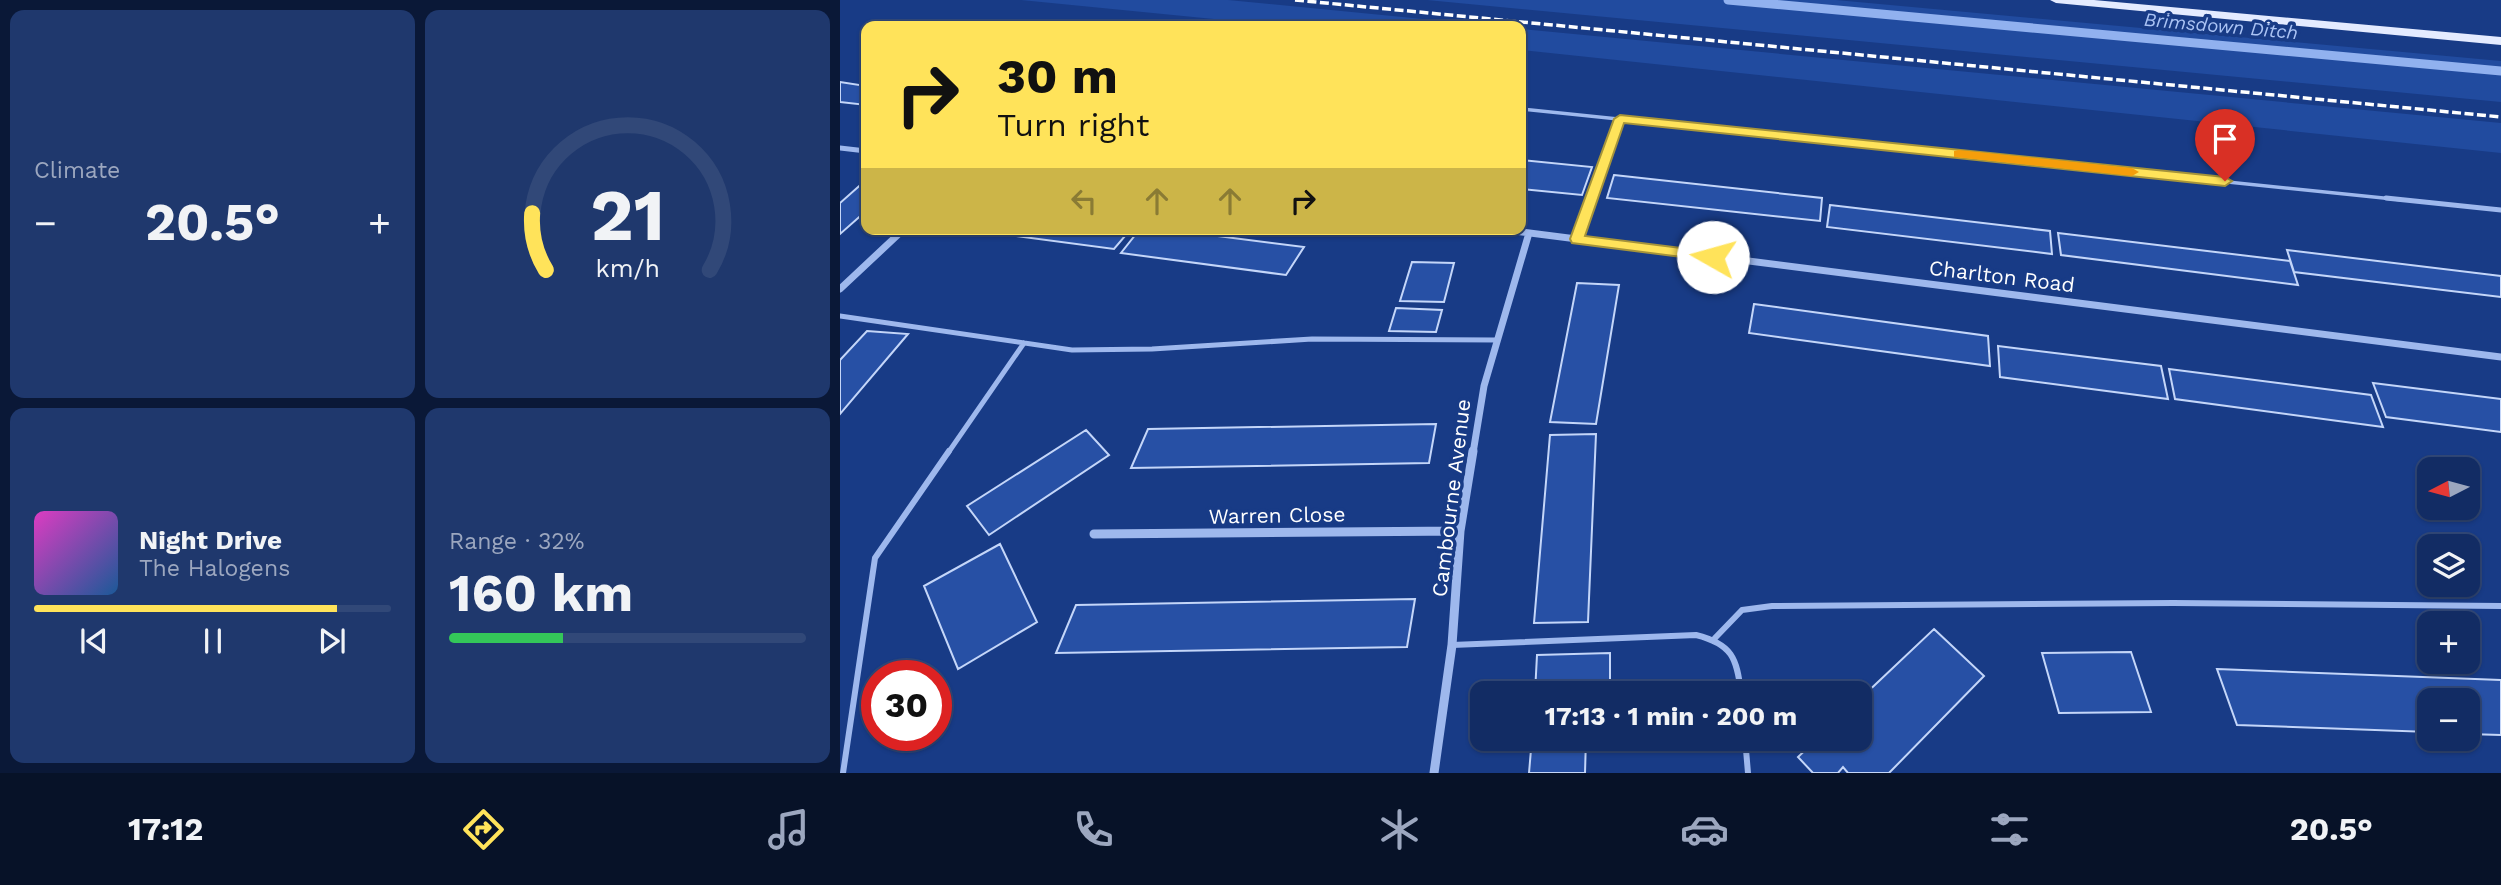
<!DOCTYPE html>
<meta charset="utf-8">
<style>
:root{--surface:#122c64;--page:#1f386d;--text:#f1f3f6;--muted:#9ca7bf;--line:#314878;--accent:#ffe35a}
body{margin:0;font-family:"Work Sans",sans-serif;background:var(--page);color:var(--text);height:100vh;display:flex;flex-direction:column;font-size:26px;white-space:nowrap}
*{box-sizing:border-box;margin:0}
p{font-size:23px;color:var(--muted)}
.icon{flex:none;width:38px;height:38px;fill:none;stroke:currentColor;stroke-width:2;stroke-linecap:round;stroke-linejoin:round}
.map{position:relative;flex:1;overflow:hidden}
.drawer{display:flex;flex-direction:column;gap:10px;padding:10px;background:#0a1837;width:840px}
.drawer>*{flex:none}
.top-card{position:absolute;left:21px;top:21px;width:665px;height:214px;border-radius:14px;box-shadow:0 2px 5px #0004,0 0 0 2px var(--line);background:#ffe35a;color:#111;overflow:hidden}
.needle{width:46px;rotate:264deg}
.fabs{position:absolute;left:1577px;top:457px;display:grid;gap:14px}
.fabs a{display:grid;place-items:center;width:63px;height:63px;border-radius:14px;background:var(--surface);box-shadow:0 2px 5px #0004,0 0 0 2px var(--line);font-size:35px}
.speed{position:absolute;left:21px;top:660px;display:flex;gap:14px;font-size:35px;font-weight:700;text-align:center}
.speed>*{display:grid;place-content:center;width:91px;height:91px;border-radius:50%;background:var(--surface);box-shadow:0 2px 5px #0004,0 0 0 2px var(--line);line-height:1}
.speed .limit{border:10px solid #d22;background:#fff;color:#111}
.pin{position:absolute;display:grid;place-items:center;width:60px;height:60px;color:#fff;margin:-72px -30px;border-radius:50% 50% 50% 0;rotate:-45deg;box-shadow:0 0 7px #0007}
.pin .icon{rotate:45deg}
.me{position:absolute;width:77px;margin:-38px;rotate:277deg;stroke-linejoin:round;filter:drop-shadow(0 0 5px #0008)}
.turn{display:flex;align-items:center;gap:24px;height:147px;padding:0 21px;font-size:32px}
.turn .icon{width:91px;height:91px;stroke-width:2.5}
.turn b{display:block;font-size:49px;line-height:60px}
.lanes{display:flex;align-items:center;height:66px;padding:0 21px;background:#0003;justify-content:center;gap:35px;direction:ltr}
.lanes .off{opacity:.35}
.big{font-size:52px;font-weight:700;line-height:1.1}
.drawer .tile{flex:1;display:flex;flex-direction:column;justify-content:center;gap:10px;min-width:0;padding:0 24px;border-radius:14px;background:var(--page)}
.drawer .dial{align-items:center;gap:0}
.dial svg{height:182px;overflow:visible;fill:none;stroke:var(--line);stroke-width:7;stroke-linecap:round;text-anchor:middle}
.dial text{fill:var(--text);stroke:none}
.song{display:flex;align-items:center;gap:21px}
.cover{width:84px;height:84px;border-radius:10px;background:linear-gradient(135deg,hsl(310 70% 55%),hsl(210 70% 35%))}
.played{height:7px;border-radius:4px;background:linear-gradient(90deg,var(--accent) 85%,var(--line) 85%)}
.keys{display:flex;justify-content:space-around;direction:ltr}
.heat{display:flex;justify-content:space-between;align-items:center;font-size:38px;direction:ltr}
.charge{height:10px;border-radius:5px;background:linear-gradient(90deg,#34c759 32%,var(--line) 0)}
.drawer .tiles{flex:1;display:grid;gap:10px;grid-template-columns:repeat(2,1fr)}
.trip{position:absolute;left:630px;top:681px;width:402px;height:70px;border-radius:14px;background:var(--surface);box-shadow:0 2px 5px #0004,0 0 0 2px var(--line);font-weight:700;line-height:70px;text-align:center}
.tabs{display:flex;height:112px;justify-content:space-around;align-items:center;background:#071228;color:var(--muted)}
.tabs .icon{width:49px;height:49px}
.tabs .selected{color:var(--accent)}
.tabs b{font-size:32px;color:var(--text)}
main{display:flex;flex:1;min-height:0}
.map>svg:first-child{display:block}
.green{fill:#214b9f}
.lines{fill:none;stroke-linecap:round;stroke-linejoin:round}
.stream{stroke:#91b1ef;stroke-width:9}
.building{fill:#2750a5;stroke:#c4d6f9;stroke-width:2}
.service-far2{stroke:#9eb8ed;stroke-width:3.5}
.service-far1{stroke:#9eb8ed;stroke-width:5}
.service{stroke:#9eb8ed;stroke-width:6}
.minor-far2{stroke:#9eb8ed;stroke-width:5}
.minor-far1{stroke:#9eb8ed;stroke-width:7}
.minor{stroke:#9eb8ed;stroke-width:9}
.primary{fill:#e4ebff;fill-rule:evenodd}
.rail{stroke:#fff;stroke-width:3.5;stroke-dasharray:9 3.5;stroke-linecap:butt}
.route{fill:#ffe35a;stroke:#a6943a;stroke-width:2}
.slow{fill:#f59e0b}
.labels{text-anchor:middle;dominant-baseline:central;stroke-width:7;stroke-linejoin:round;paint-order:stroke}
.far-water-label{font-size:19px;font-style:italic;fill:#aac3f4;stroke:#183b86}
.street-label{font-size:21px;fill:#fff;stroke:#183b86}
</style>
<main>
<section class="drawer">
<div class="tiles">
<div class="tile"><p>Climate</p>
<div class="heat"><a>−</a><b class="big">20.5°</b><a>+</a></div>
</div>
<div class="tile dial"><svg viewBox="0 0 100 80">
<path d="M14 69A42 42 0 1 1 86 69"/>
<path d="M14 69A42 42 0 0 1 8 44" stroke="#ffe35a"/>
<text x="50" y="56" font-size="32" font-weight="700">21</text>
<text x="50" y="72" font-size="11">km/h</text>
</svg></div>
<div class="tile">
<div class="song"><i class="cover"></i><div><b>Night Drive</b><p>The Halogens</p></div></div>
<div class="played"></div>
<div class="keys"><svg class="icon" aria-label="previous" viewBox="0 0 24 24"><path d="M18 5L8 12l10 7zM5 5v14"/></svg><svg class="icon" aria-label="pause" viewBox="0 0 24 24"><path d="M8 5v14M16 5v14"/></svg><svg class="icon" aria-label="next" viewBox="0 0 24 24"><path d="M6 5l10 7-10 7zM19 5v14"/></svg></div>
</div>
<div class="tile"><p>Range · 32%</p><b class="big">160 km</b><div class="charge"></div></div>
</div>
</section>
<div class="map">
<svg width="1661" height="773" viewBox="0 0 1661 773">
<rect width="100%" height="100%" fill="#183b86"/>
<path class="green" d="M 181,0 L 388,0 L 654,26 L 445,26 Z
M 587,0 L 996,0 L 1661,61 L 1661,102 Z
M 681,29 L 1661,123 L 1661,153 L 681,50 Z"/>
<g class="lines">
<path class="stream" d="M 888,0 L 1661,71"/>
</g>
<path class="building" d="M 0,82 L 26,86 L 26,105 L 0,102 Z
M 681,160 L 752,167 L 742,195 L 681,189 Z
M 774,175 L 982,198 L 980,221 L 767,198 Z
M 26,180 L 26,211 L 0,234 L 0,203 Z
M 990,205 L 1210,231 L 1212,254 L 987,227 Z
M 123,229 L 291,229 L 274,249 Z
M 300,229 L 323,229 L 464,247 L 446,275 L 281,253 Z
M 1218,233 L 1450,261 L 1458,285 L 1221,255 Z
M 1447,250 L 1661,276 L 1661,297 L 1454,272 Z
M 572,262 L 614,263 L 604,302 L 560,301 Z
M 737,283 L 779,285 L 756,424 L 710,422 Z
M 914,304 L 1148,336 L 1150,366 L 909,333 Z
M 556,308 L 602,310 L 596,332 L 549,331 Z
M 27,331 L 68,334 L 0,414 L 0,360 Z
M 1158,346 L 1321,366 L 1328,399 L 1160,377 Z
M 1329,369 L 1531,395 L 1543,427 L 1335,399 Z
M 1533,383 L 1661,399 L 1661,432 L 1546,417 Z
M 596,424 L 589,463 L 291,468 L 308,429 Z
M 246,430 L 269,455 L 149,535 L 127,506 Z
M 756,434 L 748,622 L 694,623 L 710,435 Z
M 160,544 L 197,622 L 118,669 L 84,586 Z
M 575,599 L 567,647 L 216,653 L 236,605 Z
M 1094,629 L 1144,676 L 1049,773 L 1008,773 L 1003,767 L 998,773 L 973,773 L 958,757 L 978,738 L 1020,738 L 1020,699 Z
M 1291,652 L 1311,712 L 1219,713 L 1202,653 Z
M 770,653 L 770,686 L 747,687 L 747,693 L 695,693 L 697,655 Z
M 1377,669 L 1661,680 L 1661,735 L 1628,734 L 1628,700 L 1589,700 L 1589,732 L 1397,725 Z
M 692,738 L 746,738 L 745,773 L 689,773 Z"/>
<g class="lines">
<path class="service-far2" d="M 681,109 L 1563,200
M 751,200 L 780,119"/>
<path class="service-far1" d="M 1546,198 L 1661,210
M 737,239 L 752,198
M 0,316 L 232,350 L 312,349 L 472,339 L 656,340
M 108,453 L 184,343"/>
<path class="service" d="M 875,638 L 902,610 L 932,606 L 1333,603 L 1661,606
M 612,645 L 856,635 C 892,644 897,658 901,693
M 905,738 L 908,773
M 3,773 L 35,558 L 109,451"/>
<path class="minor-far2" d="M 0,148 L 26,151"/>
<path class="minor-far1" d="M 658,229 L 1661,357
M 0,289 L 64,229
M 633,453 L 644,386 L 689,233"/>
<path class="minor" d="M 254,534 L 620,531
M 594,773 L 612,645 L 620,531 L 633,451"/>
<path class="primary" d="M 1210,0 L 1254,0 L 1661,37 L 1661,45 L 1216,3 Z"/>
<path class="rail" d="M 455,0 L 1661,117"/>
</g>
<path class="route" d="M 780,115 L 1385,177 L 1392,181 L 1385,186 L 784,123 L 745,236 L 873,252 L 880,257 L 873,261 L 732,243 L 730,239 L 774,119 Z"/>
<path class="slow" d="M 1119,150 L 1292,168 L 1299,172 L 1292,176 L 1114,157 L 1114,151 Z"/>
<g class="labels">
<g class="far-water-label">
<text transform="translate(1381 26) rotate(5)">Brimsdown Ditch</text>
</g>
<g class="street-label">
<text transform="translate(1162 276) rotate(7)">Charlton Road</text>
<text transform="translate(611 498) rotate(-83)">Cambourne Avenue</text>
<text transform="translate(437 515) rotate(-1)">Warren Close</text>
</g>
</g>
</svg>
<div class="fabs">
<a><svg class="needle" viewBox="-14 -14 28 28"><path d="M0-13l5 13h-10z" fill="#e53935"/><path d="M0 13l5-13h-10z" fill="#9ca7bf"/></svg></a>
<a><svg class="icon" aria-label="layers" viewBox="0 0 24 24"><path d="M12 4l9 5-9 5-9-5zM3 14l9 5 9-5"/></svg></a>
<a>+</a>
<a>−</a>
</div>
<div class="speed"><div class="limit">30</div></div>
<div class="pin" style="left:1385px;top:181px;background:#d93025"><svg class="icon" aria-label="arrive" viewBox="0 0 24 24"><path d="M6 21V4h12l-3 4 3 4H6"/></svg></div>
<svg class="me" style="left:873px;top:257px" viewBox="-20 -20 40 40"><circle r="19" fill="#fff"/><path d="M0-13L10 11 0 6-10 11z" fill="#ffe35a"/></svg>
<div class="trip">17:13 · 1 min · 200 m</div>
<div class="top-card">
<div class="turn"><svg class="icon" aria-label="right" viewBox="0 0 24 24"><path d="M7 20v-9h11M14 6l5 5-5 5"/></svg><div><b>30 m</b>Turn right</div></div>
<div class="lanes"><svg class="icon off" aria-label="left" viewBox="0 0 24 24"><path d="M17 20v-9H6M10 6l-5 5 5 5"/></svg><svg class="icon off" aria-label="ahead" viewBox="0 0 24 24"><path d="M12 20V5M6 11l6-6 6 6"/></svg><svg class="icon off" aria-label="ahead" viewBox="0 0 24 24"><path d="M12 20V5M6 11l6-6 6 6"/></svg><svg class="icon" aria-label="right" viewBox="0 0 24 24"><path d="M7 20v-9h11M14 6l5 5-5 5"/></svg></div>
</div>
</div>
</main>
<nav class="tabs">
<b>17:12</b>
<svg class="icon selected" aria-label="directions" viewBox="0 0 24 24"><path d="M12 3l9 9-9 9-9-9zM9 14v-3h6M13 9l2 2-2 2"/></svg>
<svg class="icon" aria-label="music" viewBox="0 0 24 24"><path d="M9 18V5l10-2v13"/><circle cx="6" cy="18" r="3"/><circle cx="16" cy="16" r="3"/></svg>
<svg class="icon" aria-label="phone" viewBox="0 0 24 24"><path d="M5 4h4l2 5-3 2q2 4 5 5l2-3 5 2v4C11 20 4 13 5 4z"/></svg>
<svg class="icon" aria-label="climate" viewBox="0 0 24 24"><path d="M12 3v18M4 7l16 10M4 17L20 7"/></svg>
<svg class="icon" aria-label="car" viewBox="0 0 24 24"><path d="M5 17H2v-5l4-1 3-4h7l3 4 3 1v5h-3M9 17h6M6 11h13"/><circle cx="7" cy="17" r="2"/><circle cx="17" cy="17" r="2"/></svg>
<svg class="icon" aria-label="filters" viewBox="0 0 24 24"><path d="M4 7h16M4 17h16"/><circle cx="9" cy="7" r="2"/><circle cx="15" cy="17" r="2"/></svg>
<b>20.5°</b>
</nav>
